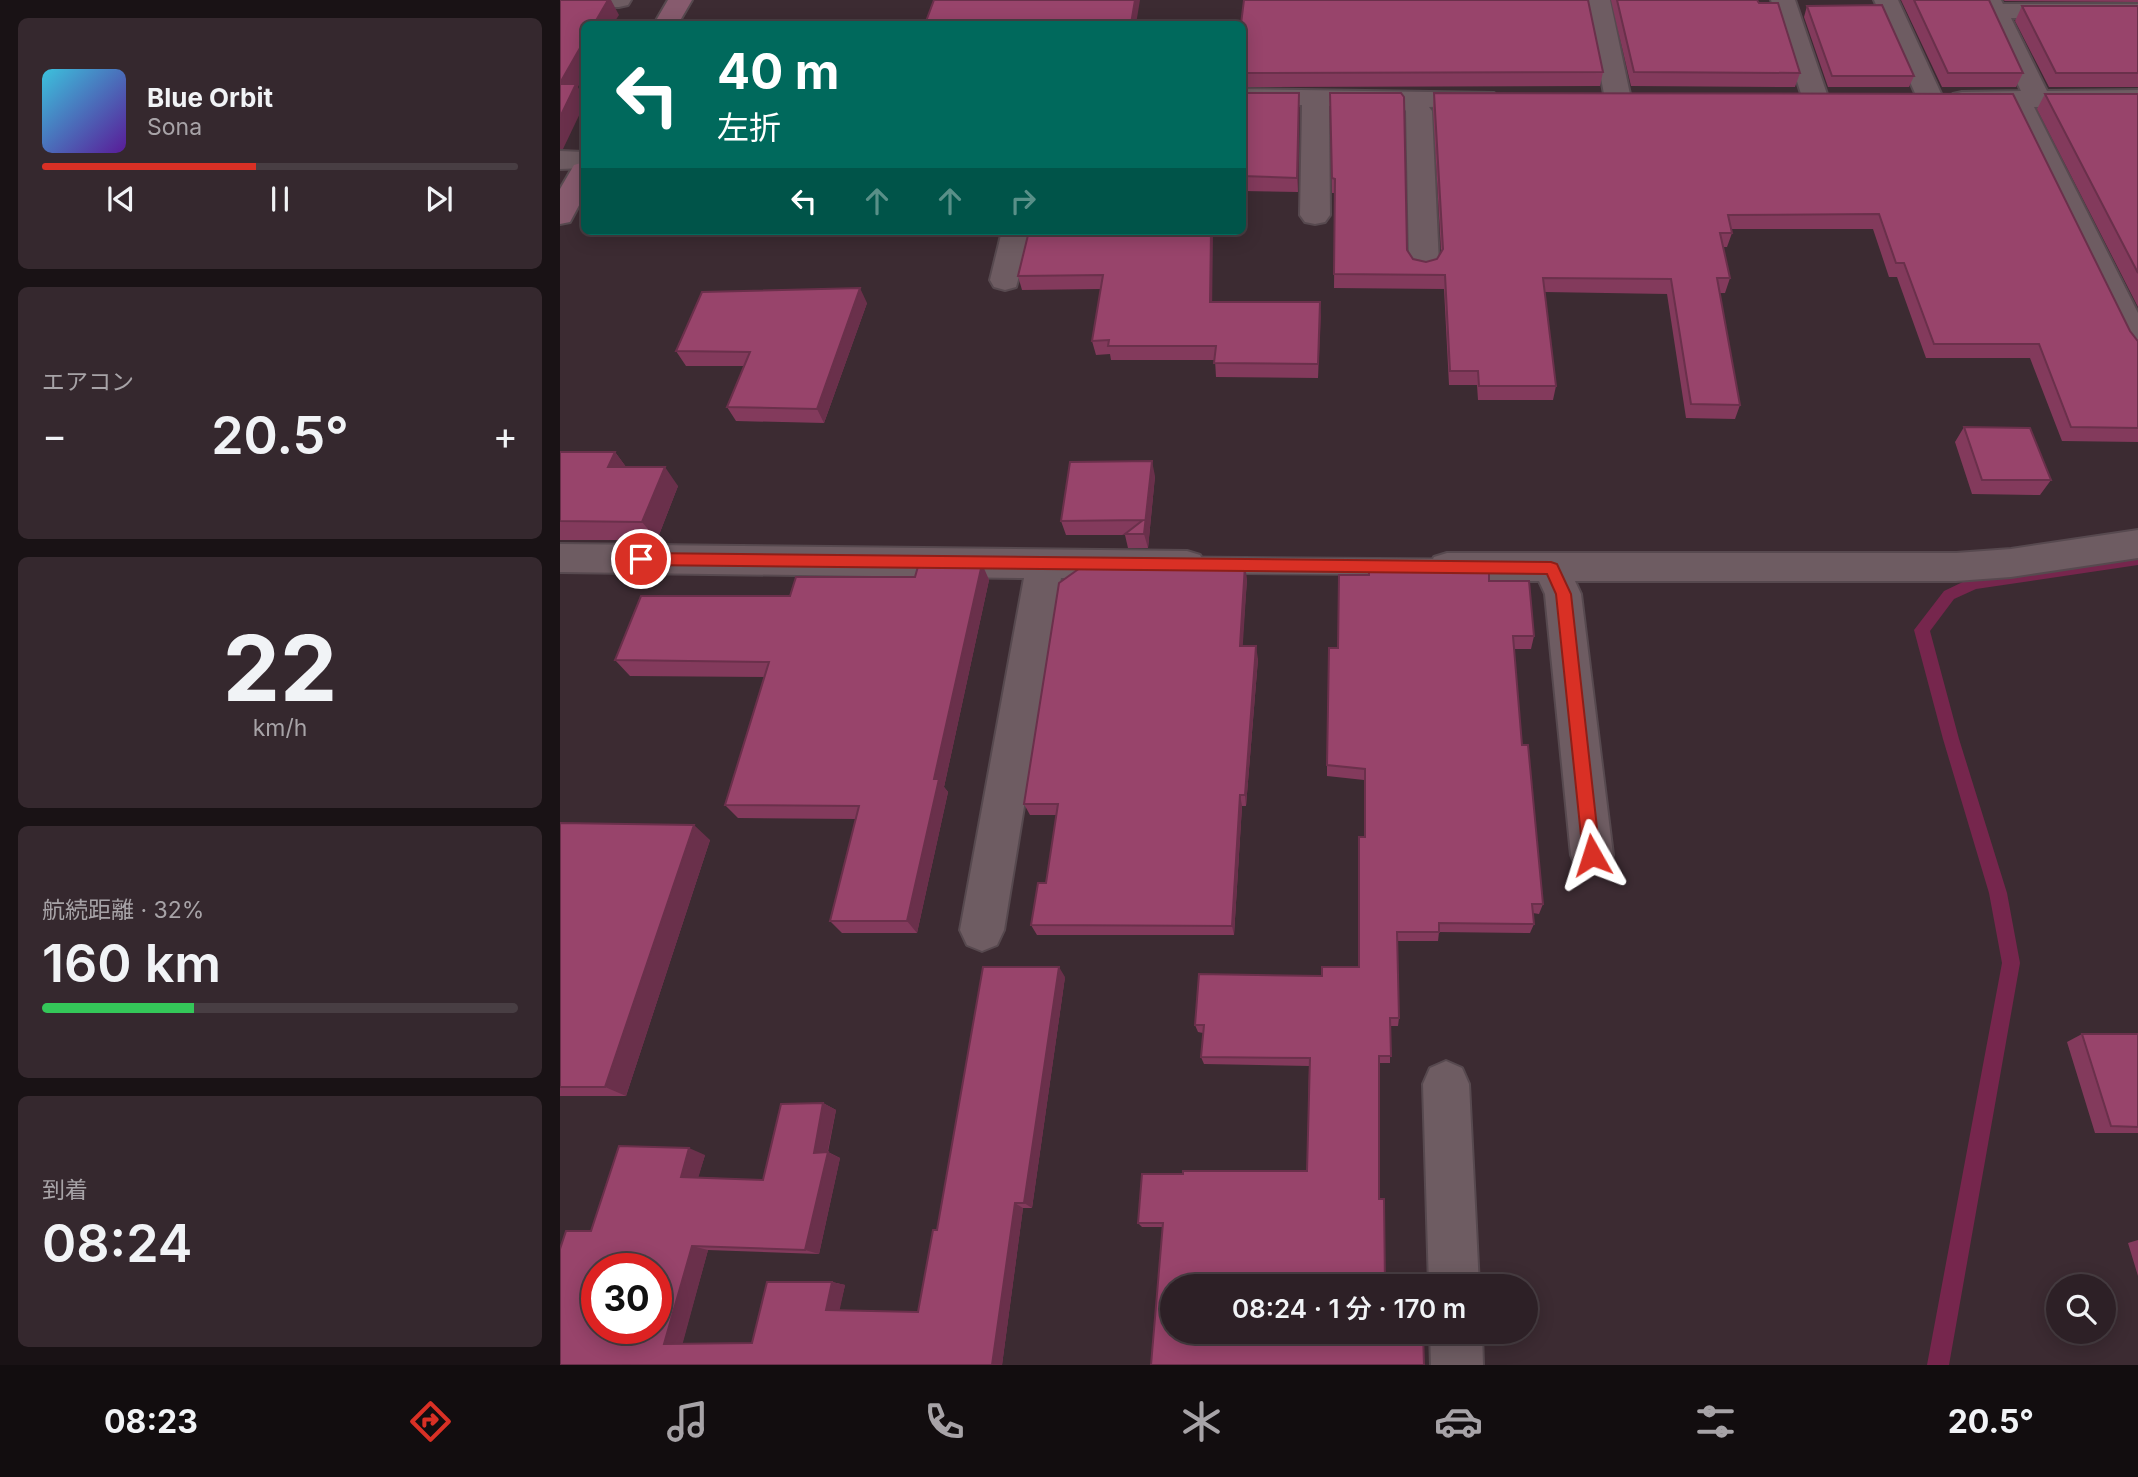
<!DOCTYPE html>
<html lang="ja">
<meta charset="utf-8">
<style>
:root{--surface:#2d2026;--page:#35282e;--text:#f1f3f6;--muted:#a7a3a7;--line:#483e43;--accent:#d93025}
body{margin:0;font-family:Inter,"Noto Sans JP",sans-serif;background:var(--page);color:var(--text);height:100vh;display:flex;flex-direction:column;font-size:26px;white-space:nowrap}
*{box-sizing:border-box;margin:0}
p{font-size:23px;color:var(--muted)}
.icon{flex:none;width:38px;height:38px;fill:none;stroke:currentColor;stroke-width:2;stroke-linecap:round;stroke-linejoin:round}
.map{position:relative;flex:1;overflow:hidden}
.drawer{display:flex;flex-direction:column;gap:18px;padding:18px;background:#191215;width:560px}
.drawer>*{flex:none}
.top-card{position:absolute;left:21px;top:21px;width:665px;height:214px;border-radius:10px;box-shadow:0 4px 18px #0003,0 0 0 2px var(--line);background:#00695c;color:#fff;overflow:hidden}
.tools{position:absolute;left:1486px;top:1274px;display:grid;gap:14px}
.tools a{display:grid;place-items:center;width:70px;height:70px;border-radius:50%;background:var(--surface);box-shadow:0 4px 18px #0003,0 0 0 2px var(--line);font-size:35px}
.speed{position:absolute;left:21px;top:1253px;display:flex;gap:14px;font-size:35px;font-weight:700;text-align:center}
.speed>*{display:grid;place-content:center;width:91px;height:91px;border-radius:50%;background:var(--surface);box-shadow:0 4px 18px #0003,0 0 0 2px var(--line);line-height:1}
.speed .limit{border:10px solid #d22;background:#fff;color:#111}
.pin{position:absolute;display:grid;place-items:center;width:60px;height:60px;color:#fff;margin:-30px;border:4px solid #fff;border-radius:50%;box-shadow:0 2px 7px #0007}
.me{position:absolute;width:77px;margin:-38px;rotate:354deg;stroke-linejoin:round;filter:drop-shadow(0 0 5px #0008)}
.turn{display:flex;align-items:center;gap:24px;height:147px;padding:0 21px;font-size:32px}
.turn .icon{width:91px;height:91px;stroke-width:2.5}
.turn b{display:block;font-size:49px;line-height:60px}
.lanes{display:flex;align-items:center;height:66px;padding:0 21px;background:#0003;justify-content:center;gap:35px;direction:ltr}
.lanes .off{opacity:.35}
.big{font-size:52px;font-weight:600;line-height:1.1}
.drawer .card{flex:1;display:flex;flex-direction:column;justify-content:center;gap:10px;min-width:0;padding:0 24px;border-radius:10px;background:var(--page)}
.drawer .dial{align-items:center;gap:0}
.dial b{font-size:91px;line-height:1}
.song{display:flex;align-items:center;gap:21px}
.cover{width:84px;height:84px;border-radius:10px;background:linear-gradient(135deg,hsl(190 70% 55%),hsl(270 70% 35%))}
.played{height:7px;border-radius:4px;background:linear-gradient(90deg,var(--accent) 45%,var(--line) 45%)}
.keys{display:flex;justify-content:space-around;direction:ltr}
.heat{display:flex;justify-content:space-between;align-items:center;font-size:38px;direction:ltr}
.charge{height:10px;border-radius:5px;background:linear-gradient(90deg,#34c759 32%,var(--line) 0)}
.trip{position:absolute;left:600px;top:1274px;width:378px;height:70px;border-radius:35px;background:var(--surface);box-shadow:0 4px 18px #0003,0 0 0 2px var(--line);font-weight:600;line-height:70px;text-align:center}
.tabs{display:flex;height:112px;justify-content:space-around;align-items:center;background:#120d0f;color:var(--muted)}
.tabs .icon{width:49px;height:49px}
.tabs .on{color:var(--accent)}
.tabs b{font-size:32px;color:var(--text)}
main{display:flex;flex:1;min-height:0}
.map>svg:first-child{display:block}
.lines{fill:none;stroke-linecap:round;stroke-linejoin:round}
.stream{fill:#76264d;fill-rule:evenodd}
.lane-casing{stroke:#57494f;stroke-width:3}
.street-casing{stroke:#57494f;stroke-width:4}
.secondary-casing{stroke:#57494f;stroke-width:4}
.lane{fill:#6e5c62;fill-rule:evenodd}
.street{fill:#6e5c62;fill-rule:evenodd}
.secondary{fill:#875b6e;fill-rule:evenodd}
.wall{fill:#833a5c}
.shaded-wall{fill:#6a304b}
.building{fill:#98446b;stroke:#6a304b;stroke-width:2;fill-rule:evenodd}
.route{fill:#d93025;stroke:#8d1f18;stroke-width:2}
</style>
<main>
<section class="drawer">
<div class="card">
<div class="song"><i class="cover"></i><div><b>Blue Orbit</b><p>Sona</p></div></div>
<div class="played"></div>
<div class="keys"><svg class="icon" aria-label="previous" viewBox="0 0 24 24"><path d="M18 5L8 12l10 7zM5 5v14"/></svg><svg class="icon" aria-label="pause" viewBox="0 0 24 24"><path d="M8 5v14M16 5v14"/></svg><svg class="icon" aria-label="next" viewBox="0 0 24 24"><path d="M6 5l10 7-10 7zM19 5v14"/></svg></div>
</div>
<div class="card"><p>エアコン</p>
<div class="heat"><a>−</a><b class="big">20.5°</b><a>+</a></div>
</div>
<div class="card dial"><b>22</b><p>km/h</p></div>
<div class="card"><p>航続距離 · 32%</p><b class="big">160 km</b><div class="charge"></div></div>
<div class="card"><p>到着</p><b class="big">08:24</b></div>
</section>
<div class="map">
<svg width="1578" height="1365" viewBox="0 0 1578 1365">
<rect width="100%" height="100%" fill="#3c2b32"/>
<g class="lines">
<path class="stream" d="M 1578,553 L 1578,565 L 1416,589 L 1394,599 L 1370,631 L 1399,739 L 1447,893 L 1460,963 L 1389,1365 L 1367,1365 L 1442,963 L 1429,893 L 1383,739 L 1354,630 L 1384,591 L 1409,579 Z"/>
<defs>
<path id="lane" d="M 627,557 L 887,559 L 894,561 L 897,567 L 894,573 L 887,575 L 627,573 L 620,571 L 617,565 L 620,559 Z"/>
<path id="street" d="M 0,0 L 71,0 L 68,5 L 59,7 L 0,7 Z
M 1026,0 L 1050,0 L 1071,99 L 1067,105 L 1049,105 L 1045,99 Z
M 1211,0 L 1235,0 L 1269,100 L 1265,106 L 1247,106 L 1243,100 Z
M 1314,0 L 1338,0 L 1384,100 L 1380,106 L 1362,106 L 1358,100 Z
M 1417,0 L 1441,0 L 1443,4 L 1578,4 L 1578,18 L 1451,18 L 1487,91 L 1578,90 L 1578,106 L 1474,107 L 1578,313 L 1578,355 L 1567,352 L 1562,344 L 1447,107 L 1393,106 L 1389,100 L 1393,94 L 1402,92 L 1461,91 Z
M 682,89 L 934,93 L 938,99 L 934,105 L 869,107 L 872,111 L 879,264 L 875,271 L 864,274 L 853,271 L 849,264 L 846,111 L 842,106 L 769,106 L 770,215 L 765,222 L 755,224 L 745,222 L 740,215 L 742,105 L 682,105 Z
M 0,151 L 24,152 L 24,168 L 0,169 Z
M 442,231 L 472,231 L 456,287 L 445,290 L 434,287 L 430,280 Z
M 1578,530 L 1578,558 L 1451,577 L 1396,581 L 1015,581 L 1021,594 L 1053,855 L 1047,869 L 1032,874 L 1017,869 L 1011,855 L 985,594 L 979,581 L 887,581 L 874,577 L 869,567 L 874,557 L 887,553 L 1396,553 L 1451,549 Z
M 0,544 L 627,551 L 640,555 L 645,565 L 640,575 L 627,579 L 501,578 L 444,930 L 437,945 L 422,951 L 407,945 L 400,930 L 464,578 L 0,572 Z
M 886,1061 L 902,1068 L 909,1084 L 919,1286 L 869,1286 L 863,1084 L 870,1068 Z
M 870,1332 L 922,1332 L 923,1365 L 871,1365 Z"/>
<path id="secondary" d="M 108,0 L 132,0 L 118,24 L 94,24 Z
M 24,162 L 24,196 L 10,222 L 0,224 L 0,189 L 14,165 Z"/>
</defs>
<use href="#lane" class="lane-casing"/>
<use href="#street" class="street-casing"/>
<use href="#secondary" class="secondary-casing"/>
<use href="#lane" class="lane"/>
<use href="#street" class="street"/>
<use href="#secondary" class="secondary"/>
</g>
<path class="wall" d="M 1051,0 L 1197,0 L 1240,73 L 1235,87 L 1071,86 Z
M 1341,0 L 1429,0 L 1463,73 L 1456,87 L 1382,87 Z
M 1443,0 L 1578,0 L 1578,2 L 1445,1 Z
M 1247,6 L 1354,76 L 1349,87 L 1268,87 L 1244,17 Z
M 1462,6 L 1578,6 L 1578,87 L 1489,87 L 1455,21 Z
M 682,24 L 1043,72 L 1040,86 L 682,87 Z
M 682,93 L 739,93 L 738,192 L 682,191 Z
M 770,93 L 847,250 L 853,259 L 866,262 L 877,259 L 881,252 L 873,108 L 874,93 L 1453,94 L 1570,331 L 1577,340 L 1578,341 L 1578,442 L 1502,441 L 1470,358 L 1366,358 L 1337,277 L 1329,277 L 1313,229 L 1171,229 L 1172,233 L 1167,247 L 1163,247 L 1170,278 L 1165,293 L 1160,293 L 1180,405 L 1175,419 L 1126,418 L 1107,294 L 985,292 L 996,386 L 993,400 L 918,400 L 917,385 L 889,385 L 884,289 L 774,288 L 775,193 L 772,193 Z
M 1485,94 L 1578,94 L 1578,307 L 1477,109 Z
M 469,231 L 652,302 L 760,302 L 758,378 L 656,377 L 655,360 L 551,360 L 550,354 L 536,355 L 532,341 L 541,289 L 462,290 L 458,276 Z
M 307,303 L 264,423 L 176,421 L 167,407 L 184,366 L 126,366 L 116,351 Z
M 1404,427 L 1491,480 L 1480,495 L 1412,494 L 1395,442 Z
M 0,452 L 55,452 L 66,467 L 118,486 L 97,540 L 0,540 Z
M 595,476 L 588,548 L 568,548 L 565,535 L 506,535 L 501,521 Z
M 422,564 L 429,580 L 384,787 L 388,792 L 357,933 L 282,933 L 270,921 L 296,819 L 178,818 L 165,805 L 205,677 L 70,676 L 55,660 L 230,596 L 355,577 Z
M 857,567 L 929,581 L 974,636 L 971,649 L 954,649 L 962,745 L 983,904 L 979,914 L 973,913 L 974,924 L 970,933 L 879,932 L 878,941 L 837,941 L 839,1018 L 838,1026 L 830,1026 L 830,1063 L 819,1063 L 819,1199 L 603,1227 L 582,1227 L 578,1223 L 747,1171 L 749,1066 L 644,1064 L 641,1057 L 643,1033 L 638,1032 L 635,1025 L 762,976 L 799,967 L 805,837 L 804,780 L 767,776 L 767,765 L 778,648 L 809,575 L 857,571 Z
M 687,579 L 682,646 L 698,659 L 686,806 L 682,806 L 674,935 L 477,935 L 471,925 L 486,883 L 497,815 L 470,815 L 464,804 Z
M 0,823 L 150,840 L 66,1096 L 0,1096 Z
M 505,977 L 472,1208 L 463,1208 L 442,1365 L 0,1365 L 31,1231 L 145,1155 L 138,1177 L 203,1180 L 263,1103 L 276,1110 L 268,1152 L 280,1158 L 259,1254 L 148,1250 L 122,1344 L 192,1343 L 272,1282 L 285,1285 L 279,1310 L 358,1312 L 377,1230 Z
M 1522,1034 L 1578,1034 L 1578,1133 L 1535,1133 L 1507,1042 Z
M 1578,1240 L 1578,1276 L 1568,1243 Z"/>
<path class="shaded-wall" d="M 48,0 L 51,0 L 59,15 L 53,24 L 34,24 Z
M 575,0 L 580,0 L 576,24 L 571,24 Z
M 24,41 L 24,75 L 18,87 L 24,98 L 24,105 L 3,149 L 0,149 L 0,83 Z
M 739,93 L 739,108 L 738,192 L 737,178 Z
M 651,231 L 653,231 L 652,316 L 650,302 Z
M 300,288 L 307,303 L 264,423 L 257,409 Z
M 760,302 L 761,317 L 758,378 L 758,364 Z
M 55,452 L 69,471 L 48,467 Z
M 592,461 L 595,476 L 588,548 L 584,534 Z
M 105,467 L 118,486 L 97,540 L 82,522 Z
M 422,564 L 429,580 L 384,787 L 388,792 L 357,933 L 347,921 L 374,779 Z
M 685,565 L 687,579 L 682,658 L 680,646 Z
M 696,646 L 698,659 L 686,806 L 685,795 Z
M 680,795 L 682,806 L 674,935 L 672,926 Z
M 134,825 L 150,840 L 66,1096 L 45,1087 Z
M 499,967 L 505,977 L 472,1208 L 464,1203 Z
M 263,1103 L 276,1110 L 266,1159 L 254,1153 Z
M 129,1148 L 145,1155 L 137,1182 L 121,1177 Z
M 268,1152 L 280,1158 L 259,1254 L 245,1250 Z
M 455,1203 L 463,1208 L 442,1365 L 432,1365 Z
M 132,1246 L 148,1250 L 122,1346 L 104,1344 Z
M 272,1282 L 285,1285 L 279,1313 L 266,1310 Z"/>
<path class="building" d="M 0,0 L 48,0 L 34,24 L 24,24 L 24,41 L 0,83 Z
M 374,0 L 575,0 L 571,24 L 365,24 Z
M 684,0 L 1028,0 L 1043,72 L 682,73 L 682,24 L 681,24 Z
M 1057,0 L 1197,0 L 1199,3 L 1218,3 L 1240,73 L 1074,72 Z
M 1354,0 L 1429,0 L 1463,73 L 1388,73 Z
M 1322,5 L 1354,76 L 1272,76 L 1247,6 Z
M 1462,6 L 1578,6 L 1578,73 L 1496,73 Z
M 0,84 L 16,84 L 0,117 Z
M 682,93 L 739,93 L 737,178 L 682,176 Z
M 770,93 L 841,93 L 844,97 L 847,250 L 853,259 L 866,262 L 877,259 L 883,249 L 874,93 L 1453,94 L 1570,331 L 1577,340 L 1578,341 L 1578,428 L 1511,427 L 1479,344 L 1374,344 L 1344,263 L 1336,263 L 1319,214 L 1168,215 L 1172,233 L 1160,233 L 1170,278 L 1157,278 L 1180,405 L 1131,404 L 1111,279 L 983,278 L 996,386 L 919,386 L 918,371 L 890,371 L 885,275 L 774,274 L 775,179 L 772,178 Z
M 1485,94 L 1578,94 L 1578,273 Z
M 469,231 L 651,231 L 650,302 L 760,302 L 758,364 L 654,363 L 656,346 L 548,346 L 549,340 L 532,341 L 543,275 L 458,276 Z
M 300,288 L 257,409 L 167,407 L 190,352 L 116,351 L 142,292 Z
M 1404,427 L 1470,428 L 1491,480 L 1422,480 Z
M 0,452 L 55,452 L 48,467 L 105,467 L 82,522 L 0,521 Z
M 592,461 L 584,534 L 565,534 L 583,520 L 501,521 L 510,462 Z
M 359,563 L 422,564 L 374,779 L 379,779 L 347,921 L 270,921 L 299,806 L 165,805 L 209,662 L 55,660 L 81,596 L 230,596 L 236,577 L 355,577 Z
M 685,565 L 680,646 L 696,646 L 685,795 L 680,795 L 672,926 L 471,925 L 478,883 L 486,883 L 498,804 L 464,804 L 499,583 L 520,568 Z
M 857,567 L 929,570 L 929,581 L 969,581 L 974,636 L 953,636 L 962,745 L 968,745 L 983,904 L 972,904 L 974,924 L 879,923 L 879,932 L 837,932 L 839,1018 L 830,1018 L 831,1056 L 819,1056 L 819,1199 L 824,1199 L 825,1286 L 612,1286 L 612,1332 L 863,1332 L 864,1365 L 591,1365 L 603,1223 L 578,1223 L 582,1174 L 623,1174 L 623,1171 L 747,1171 L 750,1058 L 641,1057 L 644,1025 L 635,1025 L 639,974 L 762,976 L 762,967 L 799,967 L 799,837 L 805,837 L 805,769 L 767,765 L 769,648 L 778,648 L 779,575 L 809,575 L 809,571 L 858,571 Z
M 0,823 L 134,825 L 45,1087 L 0,1087 Z
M 423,967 L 499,967 L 464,1203 L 455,1203 L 432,1365 L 0,1365 L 0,1249 L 6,1231 L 31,1231 L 59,1146 L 129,1148 L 121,1177 L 203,1180 L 221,1104 L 263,1103 L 254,1153 L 268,1152 L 245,1250 L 132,1246 L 104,1344 L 192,1343 L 207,1282 L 272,1282 L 266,1310 L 358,1312 L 373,1230 L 377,1230 ZM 37,1269 L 96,1269 L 96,1328 L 37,1328 Z
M 1522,1034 L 1578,1034 L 1578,1127 L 1551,1126 Z"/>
<path class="route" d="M 81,553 L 991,562 L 997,564 L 1011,594 L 1040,855 L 1032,863 L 1023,855 L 996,594 L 987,574 L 81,565 L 73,559 Z"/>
</svg>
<div class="tools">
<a><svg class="icon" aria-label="search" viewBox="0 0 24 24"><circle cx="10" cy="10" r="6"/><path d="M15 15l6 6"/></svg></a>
</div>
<div class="speed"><div class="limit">30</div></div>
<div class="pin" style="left:81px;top:559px;background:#d93025"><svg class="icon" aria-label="arrive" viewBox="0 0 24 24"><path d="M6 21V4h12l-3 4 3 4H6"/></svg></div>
<svg class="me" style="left:1032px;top:855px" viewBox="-20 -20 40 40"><path d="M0-17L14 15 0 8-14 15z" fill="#d93025" stroke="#fff" stroke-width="4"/></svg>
<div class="trip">08:24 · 1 分 · 170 m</div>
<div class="top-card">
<div class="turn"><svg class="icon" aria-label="left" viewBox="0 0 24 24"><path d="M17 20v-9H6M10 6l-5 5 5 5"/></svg><div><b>40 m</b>左折</div></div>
<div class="lanes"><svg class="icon" aria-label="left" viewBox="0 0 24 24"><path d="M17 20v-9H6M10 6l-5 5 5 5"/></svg><svg class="icon off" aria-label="ahead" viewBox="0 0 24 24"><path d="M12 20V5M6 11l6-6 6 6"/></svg><svg class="icon off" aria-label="ahead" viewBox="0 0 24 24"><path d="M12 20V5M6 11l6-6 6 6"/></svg><svg class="icon off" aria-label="right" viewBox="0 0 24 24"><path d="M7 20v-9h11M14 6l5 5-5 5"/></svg></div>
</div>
</div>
</main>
<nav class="tabs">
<b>08:23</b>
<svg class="icon on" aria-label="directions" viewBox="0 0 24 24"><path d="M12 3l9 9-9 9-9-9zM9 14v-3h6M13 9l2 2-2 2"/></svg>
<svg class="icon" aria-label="music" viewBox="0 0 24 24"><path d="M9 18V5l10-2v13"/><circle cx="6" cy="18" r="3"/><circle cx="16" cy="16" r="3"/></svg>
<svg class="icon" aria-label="phone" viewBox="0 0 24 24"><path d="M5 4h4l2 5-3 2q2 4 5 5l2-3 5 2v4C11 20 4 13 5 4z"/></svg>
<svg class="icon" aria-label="climate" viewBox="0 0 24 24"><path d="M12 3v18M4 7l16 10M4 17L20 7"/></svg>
<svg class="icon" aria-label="car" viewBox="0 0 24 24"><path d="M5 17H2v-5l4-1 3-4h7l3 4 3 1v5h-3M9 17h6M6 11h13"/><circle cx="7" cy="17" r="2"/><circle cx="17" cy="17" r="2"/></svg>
<svg class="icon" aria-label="filters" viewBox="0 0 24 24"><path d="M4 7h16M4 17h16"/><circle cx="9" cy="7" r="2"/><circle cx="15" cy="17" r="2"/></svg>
<b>20.5°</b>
</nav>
